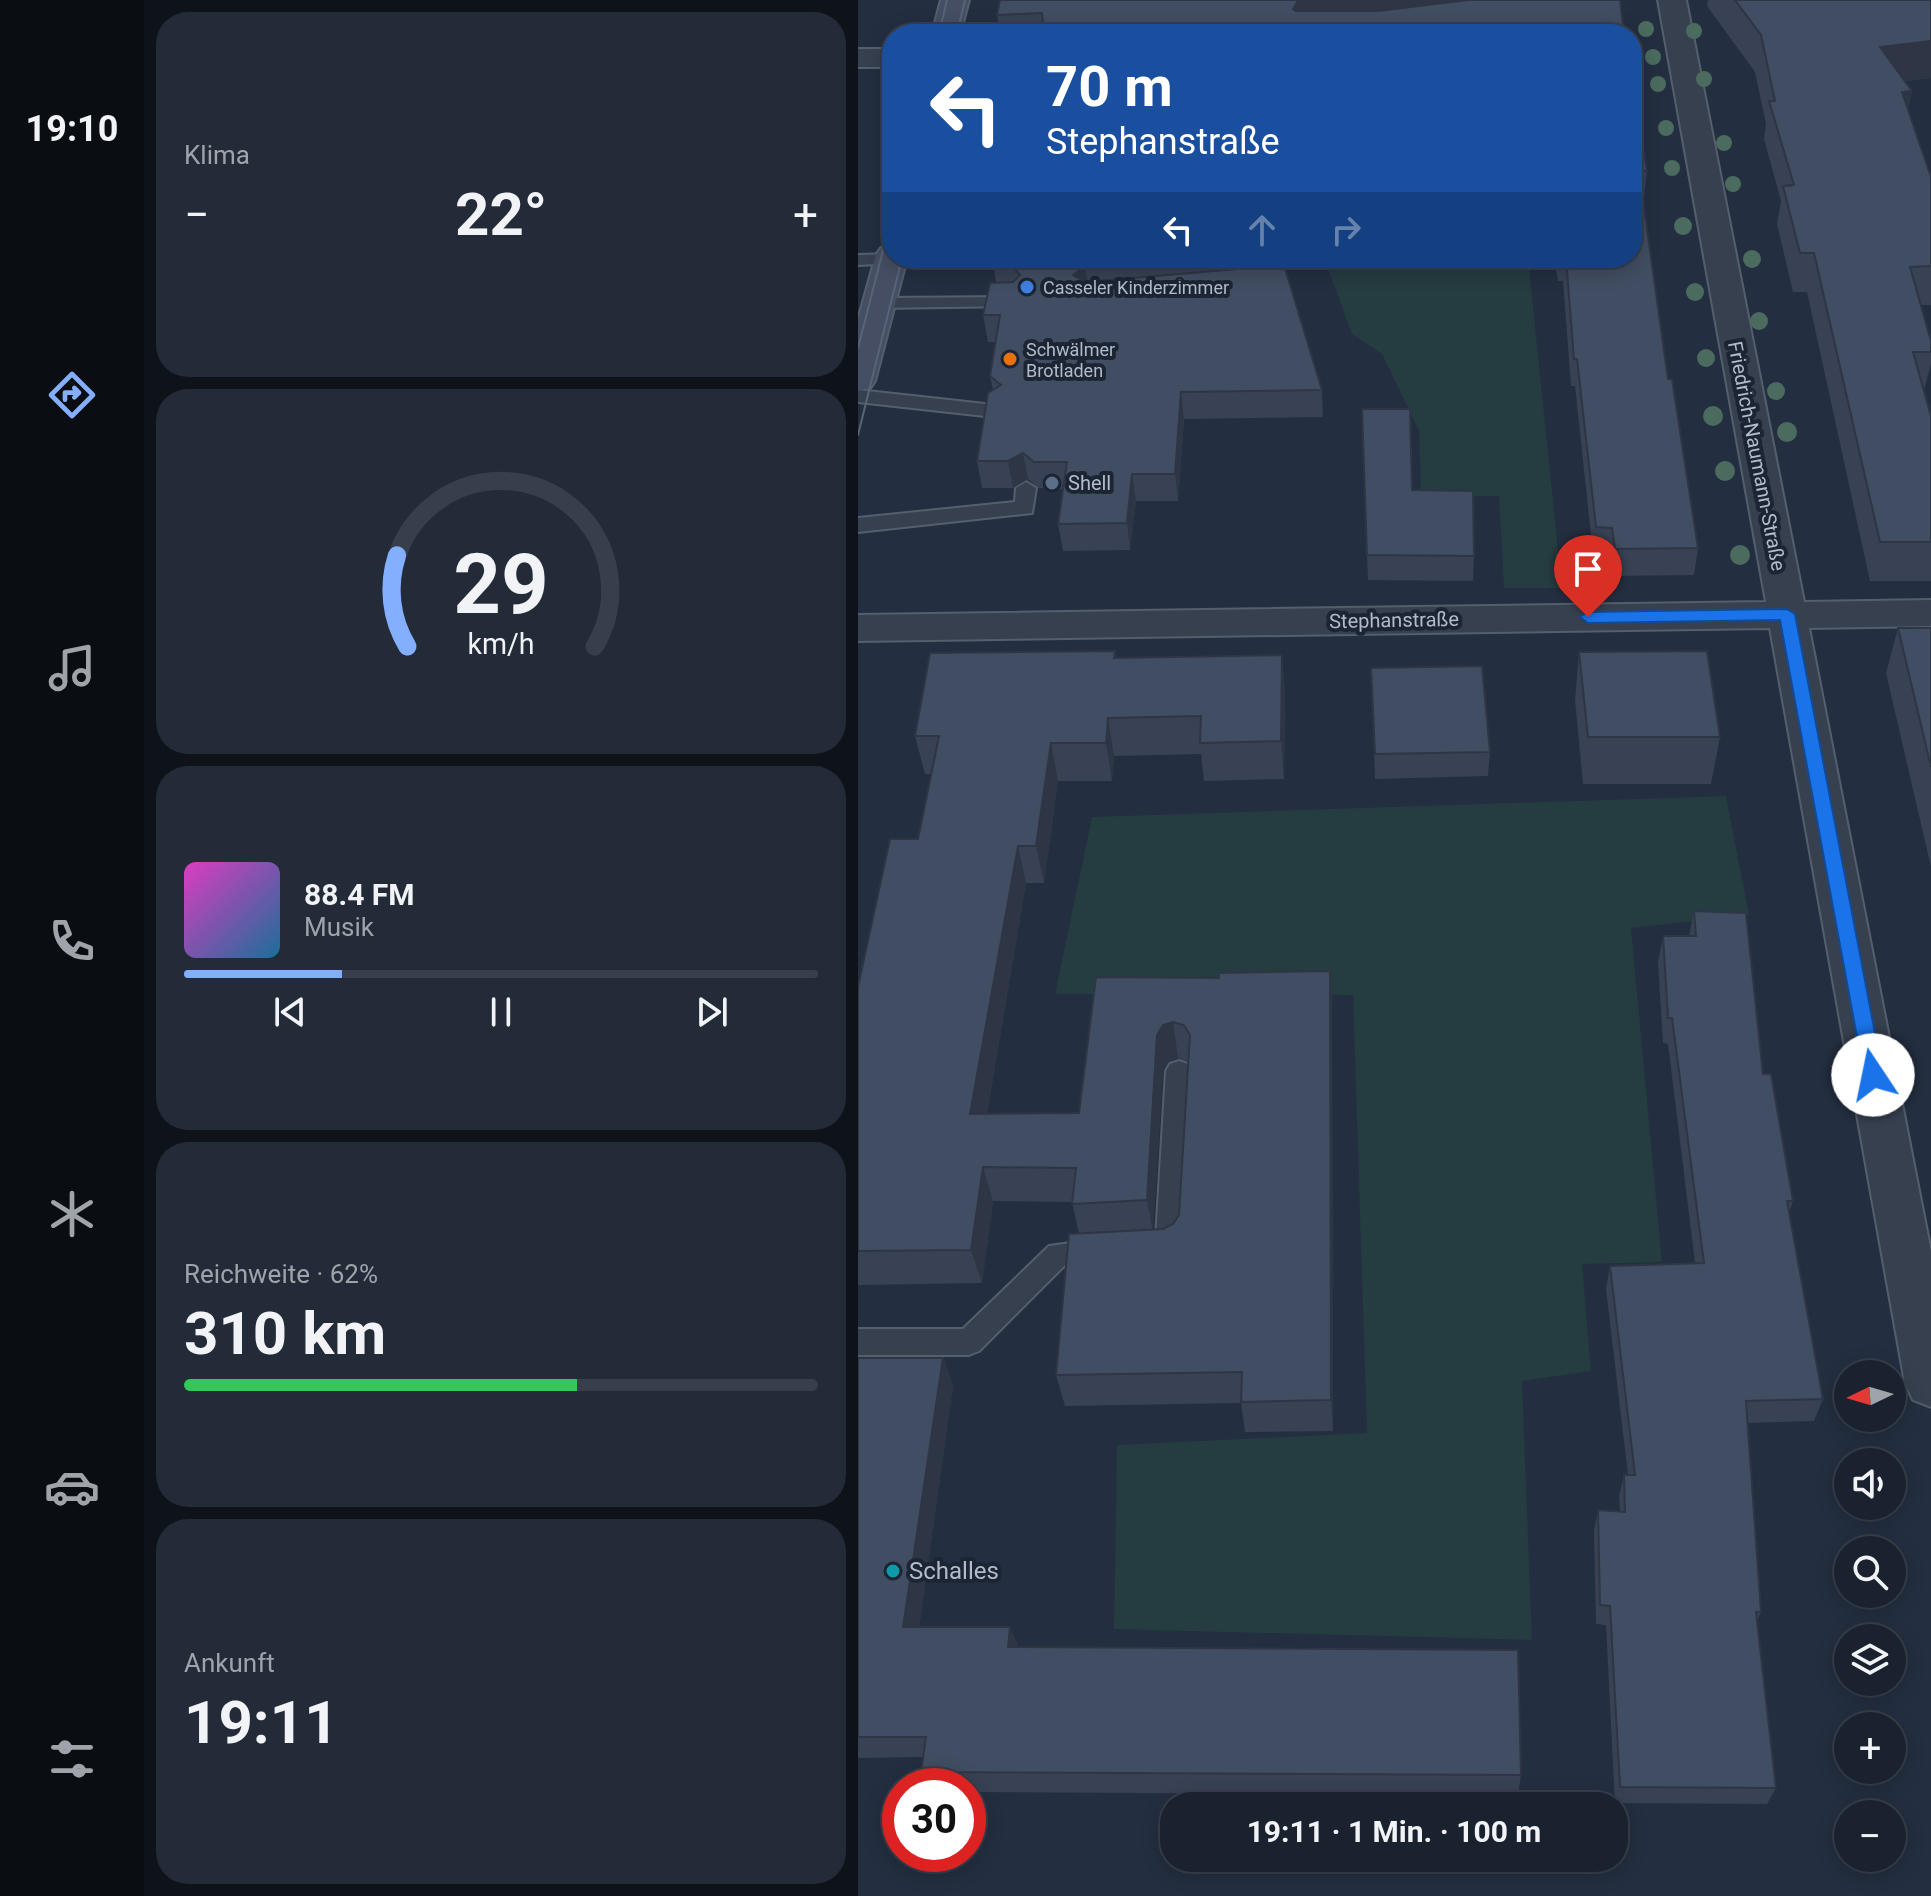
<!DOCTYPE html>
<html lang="de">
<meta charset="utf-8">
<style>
:root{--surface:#1a2230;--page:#232a38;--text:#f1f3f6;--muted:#9fa4ab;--line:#383f4c;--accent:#84aefe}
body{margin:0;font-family:Roboto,sans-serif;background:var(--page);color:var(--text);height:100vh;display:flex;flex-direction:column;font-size:30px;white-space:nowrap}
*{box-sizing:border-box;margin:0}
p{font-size:26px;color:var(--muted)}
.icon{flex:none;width:44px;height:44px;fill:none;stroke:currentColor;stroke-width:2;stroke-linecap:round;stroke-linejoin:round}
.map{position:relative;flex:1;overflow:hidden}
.details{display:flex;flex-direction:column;gap:12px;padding:12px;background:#0e131a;width:714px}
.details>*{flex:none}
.hud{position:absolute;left:24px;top:24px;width:760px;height:244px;border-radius:32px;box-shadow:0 4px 20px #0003,0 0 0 2px var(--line);background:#1a4fa0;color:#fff;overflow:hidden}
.needle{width:52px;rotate:265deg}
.controls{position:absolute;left:976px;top:1360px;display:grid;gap:16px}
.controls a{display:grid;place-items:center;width:72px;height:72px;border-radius:50%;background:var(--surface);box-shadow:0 4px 20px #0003,0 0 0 2px var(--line);font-size:40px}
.speed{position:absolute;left:24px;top:1768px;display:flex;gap:16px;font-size:40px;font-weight:700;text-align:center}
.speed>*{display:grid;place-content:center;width:104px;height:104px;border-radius:50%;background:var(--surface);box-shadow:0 4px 20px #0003,0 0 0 2px var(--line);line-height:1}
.speed .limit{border:12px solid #d22;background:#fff;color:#111}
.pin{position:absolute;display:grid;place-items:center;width:68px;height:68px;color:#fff;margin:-82px -34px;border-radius:50% 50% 50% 0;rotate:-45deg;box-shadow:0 0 8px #0007}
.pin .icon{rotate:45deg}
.me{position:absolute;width:88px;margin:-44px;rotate:349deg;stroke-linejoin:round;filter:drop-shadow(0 0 6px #0008)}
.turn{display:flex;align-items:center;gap:28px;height:168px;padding:0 32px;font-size:36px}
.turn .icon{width:104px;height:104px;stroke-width:2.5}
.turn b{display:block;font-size:56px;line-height:68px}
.lanes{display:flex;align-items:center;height:76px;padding:0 32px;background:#0003;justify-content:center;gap:40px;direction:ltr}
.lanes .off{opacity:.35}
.big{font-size:60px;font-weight:700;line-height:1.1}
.details .widget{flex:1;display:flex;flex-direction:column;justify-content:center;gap:12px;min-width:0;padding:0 28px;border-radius:32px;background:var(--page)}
.details .dial{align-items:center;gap:0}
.dial svg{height:208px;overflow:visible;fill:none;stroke:var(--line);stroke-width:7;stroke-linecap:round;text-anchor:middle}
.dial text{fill:var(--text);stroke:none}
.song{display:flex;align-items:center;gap:24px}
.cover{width:96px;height:96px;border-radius:12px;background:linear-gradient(135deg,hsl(310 70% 55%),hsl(200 70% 35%))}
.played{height:8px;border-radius:4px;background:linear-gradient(90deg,var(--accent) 25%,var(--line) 25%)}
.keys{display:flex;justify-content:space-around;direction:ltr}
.heat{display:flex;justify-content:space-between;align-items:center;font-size:44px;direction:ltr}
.charge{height:12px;border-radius:6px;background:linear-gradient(90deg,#34c759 62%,var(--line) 0)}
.trip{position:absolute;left:302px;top:1792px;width:468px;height:80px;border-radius:32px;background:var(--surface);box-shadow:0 4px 20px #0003,0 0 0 2px var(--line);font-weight:700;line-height:80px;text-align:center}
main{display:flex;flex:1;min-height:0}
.tabs{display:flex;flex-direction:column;width:144px;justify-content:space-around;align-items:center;background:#0a0e13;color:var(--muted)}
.tabs .icon{width:56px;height:56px}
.tabs .on{color:var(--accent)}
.tabs b{font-size:36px;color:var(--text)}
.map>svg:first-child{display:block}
.green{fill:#253c40}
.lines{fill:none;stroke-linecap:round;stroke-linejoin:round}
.service-casing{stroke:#555e6d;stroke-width:4}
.minor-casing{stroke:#555e6d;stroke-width:4}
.secondary-casing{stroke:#555e6d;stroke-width:4}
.service{fill:#37404f;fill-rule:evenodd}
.minor{fill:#37404f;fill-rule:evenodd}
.secondary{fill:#454e63;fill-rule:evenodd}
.tram{stroke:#596477;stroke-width:2}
.tree{fill:#4a6b5e}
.wall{fill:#384254;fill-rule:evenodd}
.shaded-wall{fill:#2e3645}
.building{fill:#414d62;stroke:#2e3645;stroke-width:2}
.route{fill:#1a73e8;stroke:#114b97;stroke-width:2}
.shop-dot{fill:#3f7fe0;stroke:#1c2534;stroke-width:3}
.food-dot{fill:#e8710a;stroke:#1c2534;stroke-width:3}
.service-dot{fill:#5c6f8a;stroke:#1c2534;stroke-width:3}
.culture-dot{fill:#0f9aa8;stroke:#1c2534;stroke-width:3}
.labels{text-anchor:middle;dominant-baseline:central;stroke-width:8;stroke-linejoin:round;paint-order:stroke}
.far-poi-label{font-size:18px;fill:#b3bbca;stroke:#1c2534;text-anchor:start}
.street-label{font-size:20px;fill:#b3bbca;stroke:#1c2534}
.poi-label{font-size:20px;fill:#b3bbca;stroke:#1c2534;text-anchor:start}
.near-poi-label{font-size:24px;fill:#b3bbca;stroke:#1c2534;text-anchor:start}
</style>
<main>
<nav class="tabs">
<b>19:10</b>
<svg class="icon on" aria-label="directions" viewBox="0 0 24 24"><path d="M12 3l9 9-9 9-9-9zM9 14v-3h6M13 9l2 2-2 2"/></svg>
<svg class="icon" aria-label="music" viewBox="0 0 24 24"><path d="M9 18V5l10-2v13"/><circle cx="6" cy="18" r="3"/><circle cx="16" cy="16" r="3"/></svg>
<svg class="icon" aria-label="phone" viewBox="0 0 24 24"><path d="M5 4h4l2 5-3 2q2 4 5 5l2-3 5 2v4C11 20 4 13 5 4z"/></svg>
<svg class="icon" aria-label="climate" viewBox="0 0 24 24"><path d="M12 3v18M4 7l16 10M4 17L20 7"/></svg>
<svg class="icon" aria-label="car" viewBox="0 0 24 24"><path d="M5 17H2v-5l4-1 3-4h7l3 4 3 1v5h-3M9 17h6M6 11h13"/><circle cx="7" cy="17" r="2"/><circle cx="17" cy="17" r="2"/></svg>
<svg class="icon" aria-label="filters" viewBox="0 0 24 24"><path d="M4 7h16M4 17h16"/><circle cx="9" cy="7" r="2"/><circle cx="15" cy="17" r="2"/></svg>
</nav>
<section class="details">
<div class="widget"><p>Klima</p>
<div class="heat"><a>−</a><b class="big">22°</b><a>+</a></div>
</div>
<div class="widget dial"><svg viewBox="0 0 100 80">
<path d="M14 69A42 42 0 1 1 86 69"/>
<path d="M14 69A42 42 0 0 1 10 34" stroke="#84aefe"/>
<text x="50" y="56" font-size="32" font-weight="700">29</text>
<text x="50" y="72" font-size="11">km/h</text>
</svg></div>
<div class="widget">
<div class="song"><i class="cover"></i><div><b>88.4 FM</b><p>Musik</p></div></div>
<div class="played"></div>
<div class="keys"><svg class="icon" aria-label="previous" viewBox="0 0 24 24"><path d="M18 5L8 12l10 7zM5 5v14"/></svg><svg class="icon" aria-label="pause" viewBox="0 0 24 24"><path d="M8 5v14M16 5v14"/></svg><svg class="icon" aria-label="next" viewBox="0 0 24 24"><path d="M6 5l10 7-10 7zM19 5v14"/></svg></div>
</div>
<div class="widget"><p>Reichweite · 62%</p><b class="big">310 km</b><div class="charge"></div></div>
<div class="widget"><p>Ankunft</p><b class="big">19:11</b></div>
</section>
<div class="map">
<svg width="1073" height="1896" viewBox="0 0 1073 1896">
<rect width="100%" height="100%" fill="#232e40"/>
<path class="green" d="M 466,258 L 670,258 L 704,588 L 646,588 L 641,496 L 563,497 L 561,431 L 524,354 L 494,334 Z
M 868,796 L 891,915 L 773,928 L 804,1262 L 724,1264 L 733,1371 L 664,1381 L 674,1640 L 256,1629 L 259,1445 L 509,1433 L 495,995 L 197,994 L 234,817 Z"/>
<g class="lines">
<defs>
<path id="service" d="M 33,254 L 34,258 L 41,258 L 39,263 L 0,265 L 0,255 Z
M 154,297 L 160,298 L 163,302 L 160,306 L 21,308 L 12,303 L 21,298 Z
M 0,390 L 136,405 L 145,411 L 136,417 L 0,402 Z
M 168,482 L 178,488 L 174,513 L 0,532 L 0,518 L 157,502 L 158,488 Z
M 321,1061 L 330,1064 L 334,1071 L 324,1247 L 320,1255 L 302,1260 L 293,1256 L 289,1248 L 293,1240 L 298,1238 L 308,1071 L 312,1064 Z
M 242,1239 L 251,1243 L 255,1251 L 251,1259 L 207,1265 L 121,1351 L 111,1355 L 0,1355 L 0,1329 L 105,1329 L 191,1246 Z"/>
<path id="minor" d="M 800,0 L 828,0 L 946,602 L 1073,600 L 1073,626 L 951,628 L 1073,1252 L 1073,1407 L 1055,1400 L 1047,1383 L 912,628 L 0,641 L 0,615 L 908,602 Z
M 0,49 L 34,49 L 34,67 L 0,67 Z"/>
<path id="secondary" d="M 83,0 L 111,0 L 102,34 L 74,34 Z
M 34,245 L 34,258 L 49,258 L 17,381 L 12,388 L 0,391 L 0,320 L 18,255 L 23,248 Z"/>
</defs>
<use href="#service" class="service-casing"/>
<use href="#minor" class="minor-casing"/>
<use href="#secondary" class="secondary-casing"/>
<use href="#service" class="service"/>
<use href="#minor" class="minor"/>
<use href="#secondary" class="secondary"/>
<path class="tram" d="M 81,34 L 89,0
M 99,34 L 107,0
M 0,348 L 34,215
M 0,435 L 44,258"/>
</g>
<g class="tree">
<circle cx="788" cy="29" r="8"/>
<circle cx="836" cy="31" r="8"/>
<circle cx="795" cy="57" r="8"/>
<circle cx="846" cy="79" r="8"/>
<circle cx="800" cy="84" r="8"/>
<circle cx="808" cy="128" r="8"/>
<circle cx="866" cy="143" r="8"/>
<circle cx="814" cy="168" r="8"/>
<circle cx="875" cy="184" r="8"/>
<circle cx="825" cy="226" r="9"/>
<circle cx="894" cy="259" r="9"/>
<circle cx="837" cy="292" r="9"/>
<circle cx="901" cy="321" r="9"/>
<circle cx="848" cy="358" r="9"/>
<circle cx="918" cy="391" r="9"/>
<circle cx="855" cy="416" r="10"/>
<circle cx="929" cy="432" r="10"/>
<circle cx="867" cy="471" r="10"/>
<circle cx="882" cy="555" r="10"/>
</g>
<path class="wall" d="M 762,0 L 766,34 L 142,34 L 139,15 Z
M 850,0 L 1073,0 L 1073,78 L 1047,81 L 1054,91 L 1050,110 L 1073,177 L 1073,305 L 1063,305 L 1073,341 L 1073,363 L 1066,391 L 1073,416 L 1073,581 L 1012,581 L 949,292 L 935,292 L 919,224 L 923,201 L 906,139 L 908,124 L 897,72 L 849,6 Z
M 774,95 L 789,171 L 786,197 L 785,197 L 810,379 L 840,548 L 836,575 L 754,576 L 751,554 L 735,554 L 717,386 L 713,386 L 705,281 L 700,281 L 696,258 L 774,258 Z
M 138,258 L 432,258 L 433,269 L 427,270 L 464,390 L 465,417 L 326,419 L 320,501 L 278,501 L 272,550 L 205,551 L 200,524 L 205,489 L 181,488 L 170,479 L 155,488 L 124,488 L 119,461 L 135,390 L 132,376 L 138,342 L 130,342 L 125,315 L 138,283 L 136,267 Z
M 504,434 L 554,490 L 616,556 L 615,581 L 510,580 Z
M 1040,628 L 1073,628 L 1073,867 L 1028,673 Z
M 257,651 L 258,658 L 424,655 L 427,694 L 426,779 L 346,781 L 343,754 L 256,756 L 254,781 L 200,781 L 186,883 L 168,883 L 129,1114 L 221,1113 L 361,978 L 472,971 L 474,1007 L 475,1431 L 387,1432 L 383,1403 L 207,1406 L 198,1375 L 221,1234 L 214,1202 L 135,1201 L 124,1283 L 0,1285 L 0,987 L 60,839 L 73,774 L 67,774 L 57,736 ZM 320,1058 L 330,1061 L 321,1215 L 315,1224 L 305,1229 L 295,1229 L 305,1071 L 311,1061 Z
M 721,652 L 862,737 L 853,784 L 725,784 L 717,700 Z
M 513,668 L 632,752 L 630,776 L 517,779 Z
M 836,911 L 905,1074 L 935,1201 L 931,1212 L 965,1399 L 956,1421 L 889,1423 L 903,1612 L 899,1621 L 918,1788 L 909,1804 L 757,1803 L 748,1625 L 738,1624 L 736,1531 L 740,1510 L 762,1511 L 761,1496 L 766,1475 L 770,1475 L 748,1289 L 752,1266 L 837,1263 L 810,1044 L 805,1043 L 800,962 L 805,936 L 831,936 Z
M 0,1358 L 85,1358 L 95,1385 L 61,1627 L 160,1647 L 663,1775 L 660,1795 L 110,1792 L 110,1786 L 71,1786 L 63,1772 L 65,1757 L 0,1758 Z"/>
<path class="shaded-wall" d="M 442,0 L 633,0 L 453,23 L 435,9 L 440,1 Z
M 685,25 L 684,34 L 608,34 Z
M 1073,41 L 1073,78 L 1014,85 L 1022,47 Z
M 1054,91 L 1046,129 L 1044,92 Z
M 422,258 L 432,258 L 433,269 L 422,270 Z
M 227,266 L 231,293 L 215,275 Z
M 323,392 L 326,419 L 320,501 L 317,474 Z
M 165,453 L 170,479 L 155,488 L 150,461 Z
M 274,474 L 278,501 L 272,550 L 269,523 Z
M 424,655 L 427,694 L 426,779 L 423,741 Z
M 250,718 L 256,756 L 254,781 L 248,743 Z
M 193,743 L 200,781 L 186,883 L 178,846 Z
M 160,846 L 168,883 L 123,1149 L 112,1114 Z
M 472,971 L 474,1007 L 475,1431 L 473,1400 Z
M 315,1022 L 320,1058 L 311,1061 L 305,1071 L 295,1233 L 289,1200 L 299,1035 L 305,1025 Z
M 125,1167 L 135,1201 L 124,1283 L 113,1250 Z
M 85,1358 L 95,1385 L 58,1650 L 45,1627 Z
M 152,1627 L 162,1649 L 150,1647 Z"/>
<path class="building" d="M 142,0 L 442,0 L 440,1 L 435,9 L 438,11 L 520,11 L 610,0 L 762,0 L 766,33 L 686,34 L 685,25 L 608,34 L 186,34 L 184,13 L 139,15 Z
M 877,0 L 1073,0 L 1073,41 L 1022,47 L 1054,91 L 1044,92 L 1073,177 L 1073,266 L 1052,267 L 1073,341 L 1073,352 L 1055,352 L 1073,416 L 1073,542 L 1022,542 L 956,253 L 942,253 L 925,186 L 936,185 L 911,101 L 917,101 L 903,35 Z
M 774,95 L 781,121 L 789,171 L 781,171 L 810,379 L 814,379 L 840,548 L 757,549 L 754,528 L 738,527 L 719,359 L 716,359 L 708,258 L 774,258 Z
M 138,258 L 323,258 L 227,266 L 215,275 L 228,282 L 426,265 L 464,390 L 323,392 L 317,474 L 274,474 L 269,523 L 200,524 L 209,462 L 176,462 L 165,453 L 150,461 L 119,461 L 130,393 L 143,385 L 132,376 L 142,315 L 125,315 L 132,283 L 155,282 L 162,275 L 156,268 L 136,267 Z
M 504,409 L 552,409 L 554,490 L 615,491 L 616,556 L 509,555 Z
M 1040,628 L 1073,628 L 1073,767 Z
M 257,651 L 256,658 L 424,655 L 423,741 L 342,743 L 343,716 L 250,718 L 248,743 L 193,743 L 178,846 L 160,846 L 112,1114 L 221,1113 L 238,977 L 361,978 L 361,973 L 472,971 L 473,1400 L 383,1402 L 384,1372 L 198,1375 L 211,1234 L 305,1229 L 315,1224 L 321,1215 L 332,1035 L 326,1025 L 315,1022 L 305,1025 L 299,1035 L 289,1200 L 214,1204 L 218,1168 L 125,1167 L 113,1250 L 0,1251 L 0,987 L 32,839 L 60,839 L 81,736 L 57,736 L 72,653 Z
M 849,651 L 862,737 L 730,737 L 721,652 Z
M 624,666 L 632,752 L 517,754 L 513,668 Z
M 836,911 L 888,913 L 905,1074 L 913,1074 L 935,1201 L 929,1201 L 965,1399 L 888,1401 L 903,1612 L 898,1612 L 918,1788 L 762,1787 L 752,1606 L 742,1605 L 740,1510 L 767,1512 L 766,1475 L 777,1475 L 752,1266 L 846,1263 L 814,1018 L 810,1018 L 805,936 L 838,936 Z
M 0,1358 L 85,1358 L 45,1627 L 152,1627 L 150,1647 L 660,1650 L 663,1775 L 63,1772 L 68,1737 L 0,1737 Z"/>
<path class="route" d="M 929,609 L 937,614 L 1025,1075 L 1022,1081 L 1008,1081 L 1006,1075 L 922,620 L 730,623 L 722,617 L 730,612 Z"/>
<circle class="shop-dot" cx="169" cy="287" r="8"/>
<circle class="food-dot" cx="152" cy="359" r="8"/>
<circle class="service-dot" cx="194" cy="483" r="8"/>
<circle class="culture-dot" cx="35" cy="1571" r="8"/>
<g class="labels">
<g class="far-poi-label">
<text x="185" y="287">Casseler Kinderzimmer</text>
<text x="168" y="349">Schwälmer<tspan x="168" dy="21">Brotladen</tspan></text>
</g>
<g class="street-label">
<text transform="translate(899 456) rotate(79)">Friedrich-Naumann-Straße</text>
<text transform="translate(536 620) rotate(-1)">Stephanstraße</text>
</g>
<g class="poi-label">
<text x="210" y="483">Shell</text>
</g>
<g class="near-poi-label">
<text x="51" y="1571">Schalles</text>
</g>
</g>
</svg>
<div class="controls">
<a><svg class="needle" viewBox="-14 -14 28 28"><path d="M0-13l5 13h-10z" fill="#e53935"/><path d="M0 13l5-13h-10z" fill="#9fa4ab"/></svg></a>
<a><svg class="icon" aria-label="sound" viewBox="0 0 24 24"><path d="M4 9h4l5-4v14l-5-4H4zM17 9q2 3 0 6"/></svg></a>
<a><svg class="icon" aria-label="search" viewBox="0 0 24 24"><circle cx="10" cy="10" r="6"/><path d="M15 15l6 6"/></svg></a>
<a><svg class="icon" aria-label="layers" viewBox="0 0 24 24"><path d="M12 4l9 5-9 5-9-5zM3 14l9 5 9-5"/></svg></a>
<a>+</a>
<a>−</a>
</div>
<div class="speed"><div class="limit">30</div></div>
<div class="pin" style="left:730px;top:617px;background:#d93025"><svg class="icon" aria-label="arrive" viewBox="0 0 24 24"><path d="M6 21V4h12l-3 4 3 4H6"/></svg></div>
<svg class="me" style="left:1015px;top:1075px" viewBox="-20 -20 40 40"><circle r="19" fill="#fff"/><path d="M0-13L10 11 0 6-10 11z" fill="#1a73e8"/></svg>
<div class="trip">19:11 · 1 Min. · 100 m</div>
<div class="hud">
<div class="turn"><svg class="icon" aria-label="left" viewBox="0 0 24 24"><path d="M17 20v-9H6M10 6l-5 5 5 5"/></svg><div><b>70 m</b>Stephanstraße</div></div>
<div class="lanes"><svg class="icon" aria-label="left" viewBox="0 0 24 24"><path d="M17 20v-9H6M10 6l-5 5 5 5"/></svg><svg class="icon off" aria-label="ahead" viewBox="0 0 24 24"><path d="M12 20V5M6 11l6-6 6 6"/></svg><svg class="icon off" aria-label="right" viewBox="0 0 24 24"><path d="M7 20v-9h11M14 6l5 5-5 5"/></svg></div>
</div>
</div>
</main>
